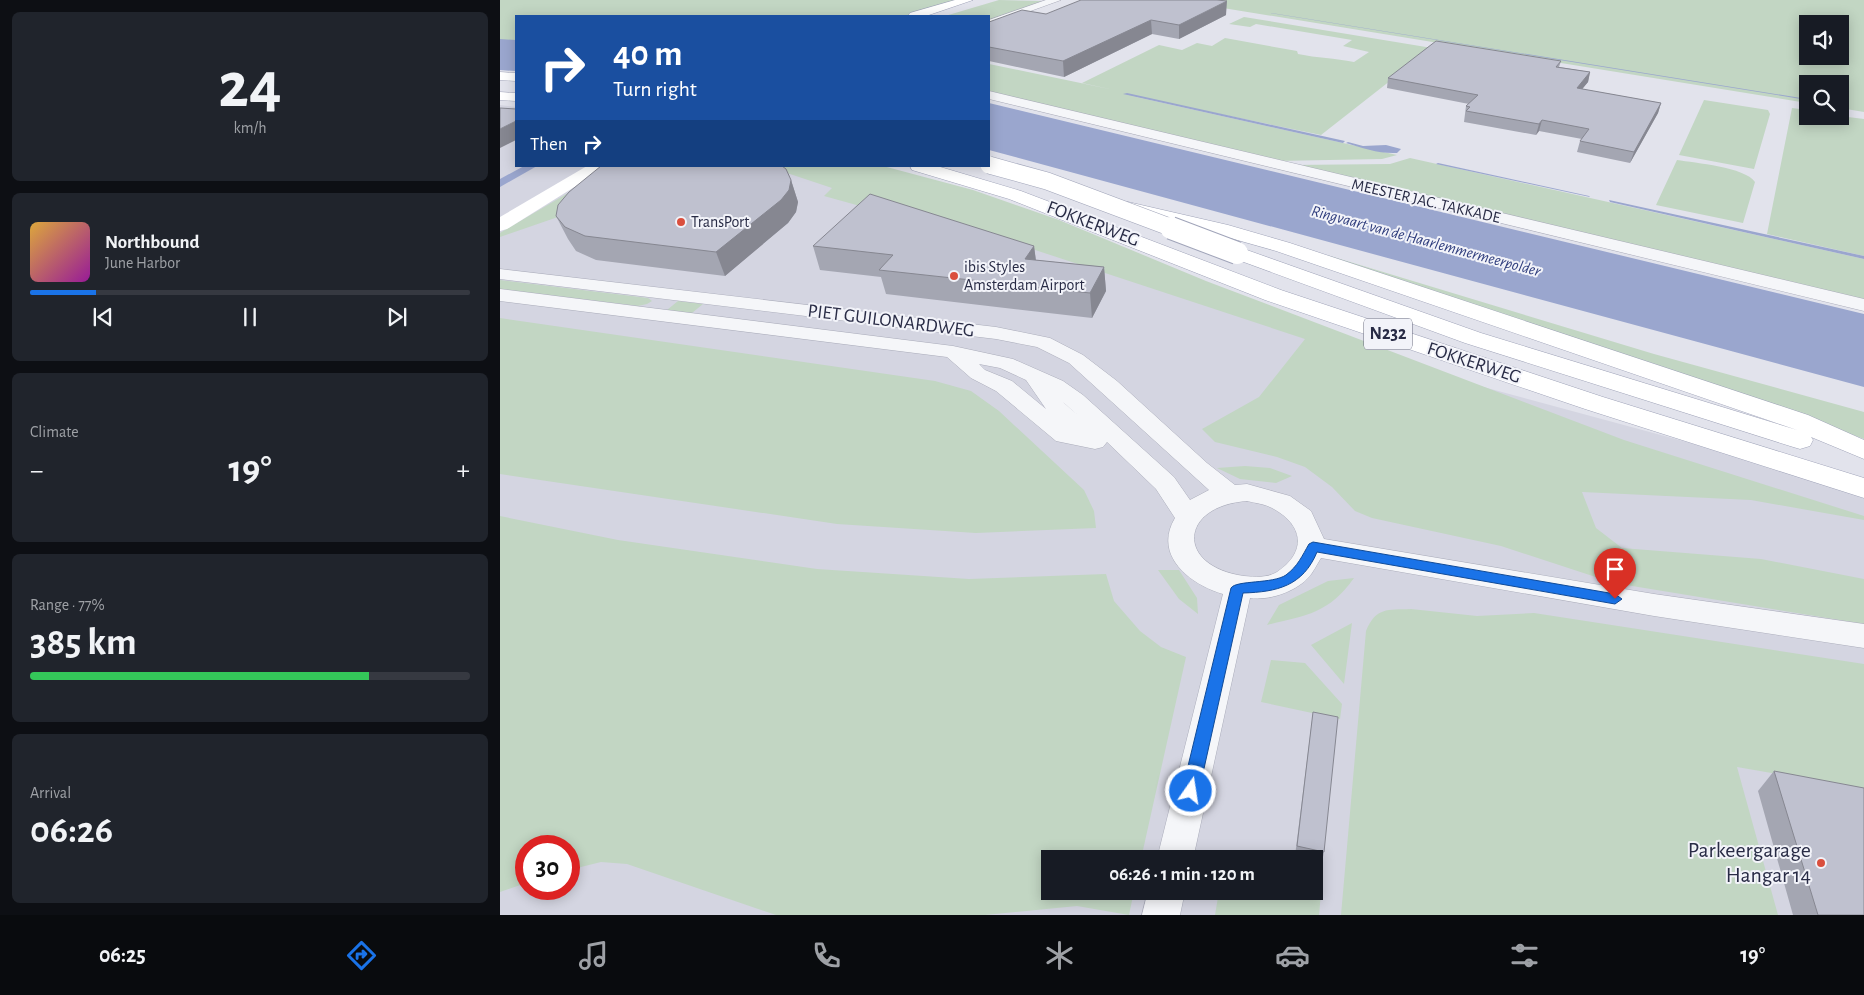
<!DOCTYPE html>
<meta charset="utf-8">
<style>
:root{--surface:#171b24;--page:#20242c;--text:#f1f3f6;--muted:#9ea1a6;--line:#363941;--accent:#1a73e8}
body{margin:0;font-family:"Alegreya Sans",sans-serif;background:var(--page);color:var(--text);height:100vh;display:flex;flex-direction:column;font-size:19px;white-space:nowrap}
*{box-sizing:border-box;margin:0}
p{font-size:16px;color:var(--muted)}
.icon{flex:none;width:28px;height:28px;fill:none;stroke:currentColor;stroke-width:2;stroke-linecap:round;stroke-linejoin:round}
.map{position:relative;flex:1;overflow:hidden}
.side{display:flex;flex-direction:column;gap:12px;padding:12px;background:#0d0f14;width:500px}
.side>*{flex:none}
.hud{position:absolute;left:15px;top:15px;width:475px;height:152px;border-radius:0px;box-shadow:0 2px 12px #0003;background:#1a4fa0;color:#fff;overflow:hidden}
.buttons{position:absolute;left:1299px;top:15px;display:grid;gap:10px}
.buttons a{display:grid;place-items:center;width:50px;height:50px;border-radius:0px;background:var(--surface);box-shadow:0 2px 12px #0003;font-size:25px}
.speed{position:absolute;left:15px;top:835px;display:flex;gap:10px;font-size:25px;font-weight:700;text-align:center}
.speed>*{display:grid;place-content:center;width:65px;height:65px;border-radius:50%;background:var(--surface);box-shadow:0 2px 12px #0003;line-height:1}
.speed .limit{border:8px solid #d22;background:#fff;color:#111}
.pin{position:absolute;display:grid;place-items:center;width:42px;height:42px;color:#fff;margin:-51px -21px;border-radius:50% 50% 50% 0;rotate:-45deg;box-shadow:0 0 5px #0007}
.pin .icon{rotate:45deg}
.me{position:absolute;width:55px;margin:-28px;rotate:13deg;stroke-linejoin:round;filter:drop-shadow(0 0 4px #0008)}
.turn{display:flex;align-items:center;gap:18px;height:105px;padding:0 15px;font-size:22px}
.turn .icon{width:65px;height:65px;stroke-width:2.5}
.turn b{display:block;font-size:35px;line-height:42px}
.then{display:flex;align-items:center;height:48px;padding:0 15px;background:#0003;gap:10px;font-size:19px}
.big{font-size:38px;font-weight:700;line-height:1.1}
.side .card{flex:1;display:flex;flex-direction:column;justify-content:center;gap:8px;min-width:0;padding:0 18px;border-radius:8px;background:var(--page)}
.side .dial{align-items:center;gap:0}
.dial b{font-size:65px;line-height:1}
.song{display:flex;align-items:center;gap:15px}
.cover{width:60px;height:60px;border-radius:8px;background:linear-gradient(135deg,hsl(40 70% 55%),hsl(300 70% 35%))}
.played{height:5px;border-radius:2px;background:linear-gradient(90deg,var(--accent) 15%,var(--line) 15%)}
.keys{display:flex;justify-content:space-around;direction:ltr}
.heat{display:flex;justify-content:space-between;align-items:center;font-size:28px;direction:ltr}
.charge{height:8px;border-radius:4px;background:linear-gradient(90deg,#34c759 77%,var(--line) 0)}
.trip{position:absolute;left:541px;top:850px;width:282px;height:50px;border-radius:0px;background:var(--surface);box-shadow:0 2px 12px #0003;font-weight:700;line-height:50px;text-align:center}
.tabs{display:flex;height:80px;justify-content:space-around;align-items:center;background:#090b0e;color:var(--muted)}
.tabs .icon{width:35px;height:35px}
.tabs .selected{color:var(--accent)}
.tabs b{font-size:22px;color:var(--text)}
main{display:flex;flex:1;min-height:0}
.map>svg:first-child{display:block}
.built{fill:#d4d5e1;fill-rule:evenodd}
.green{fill:#c2d6c3;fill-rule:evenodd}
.water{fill:#9aa6ce}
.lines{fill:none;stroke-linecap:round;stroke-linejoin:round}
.street-casing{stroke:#aaacba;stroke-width:1}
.primary-casing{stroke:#a0a4b9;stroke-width:1}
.street{fill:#f5f6f9;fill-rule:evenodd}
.secondary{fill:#fff;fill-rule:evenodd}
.primary{fill:#fff;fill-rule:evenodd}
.primary-bridge-far1-casing{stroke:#a0a4b9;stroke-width:18;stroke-linecap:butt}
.primary-bridge-casing{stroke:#a0a4b9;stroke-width:24;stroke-linecap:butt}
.primary-bridge-far1{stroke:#fff;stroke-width:17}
.primary-bridge{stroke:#fff;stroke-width:22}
.wall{fill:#a4a6b2}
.shaded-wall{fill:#868791}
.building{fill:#bfc1cf;stroke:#868791}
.route{fill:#1a73e8;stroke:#114b97}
.poi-dot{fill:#da4f3e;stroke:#f2f3f9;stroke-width:2}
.labels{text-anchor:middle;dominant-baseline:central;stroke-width:4;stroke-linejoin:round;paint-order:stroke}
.far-street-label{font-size:16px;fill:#282b45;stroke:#f2f3f9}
.far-poi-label{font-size:16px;fill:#282b45;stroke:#f2f3f9;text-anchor:start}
.far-water-label{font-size:16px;font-style:italic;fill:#2f3d7d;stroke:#f2f3f9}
.shield{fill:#f2f3f9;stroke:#65677b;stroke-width:1}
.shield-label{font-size:18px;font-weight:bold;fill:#282b45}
.street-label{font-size:19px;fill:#282b45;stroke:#f2f3f9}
.near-poi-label{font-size:22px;fill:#282b45;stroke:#f2f3f9;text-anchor:end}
</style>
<main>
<section class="side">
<div class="card dial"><b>24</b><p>km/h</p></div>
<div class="card">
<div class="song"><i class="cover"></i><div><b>Northbound</b><p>June Harbor</p></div></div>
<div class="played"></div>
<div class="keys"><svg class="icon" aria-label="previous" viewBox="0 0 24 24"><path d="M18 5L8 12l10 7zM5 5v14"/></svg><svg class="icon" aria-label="pause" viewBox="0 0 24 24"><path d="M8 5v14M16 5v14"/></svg><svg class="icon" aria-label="next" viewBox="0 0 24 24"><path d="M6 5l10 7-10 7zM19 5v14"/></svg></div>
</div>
<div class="card"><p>Climate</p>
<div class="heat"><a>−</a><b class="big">19°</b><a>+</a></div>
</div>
<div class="card"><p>Range · 77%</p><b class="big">385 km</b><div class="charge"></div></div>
<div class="card"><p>Arrival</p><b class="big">06:26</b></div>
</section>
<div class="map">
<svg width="1364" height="915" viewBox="0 0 1364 915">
<rect width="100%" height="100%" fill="#e2e3ec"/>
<path class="built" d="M 0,105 L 16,107 L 16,166 L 322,166 L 913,368 L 1364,490 L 1364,915 L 0,915 ZM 26,846 L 69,846 L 69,889 L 26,889 ZM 550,859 L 815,859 L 815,891 L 550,891 Z"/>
<path class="green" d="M 0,0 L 462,0 L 408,16 L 16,16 L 16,62 L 0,60 Z
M 499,0 L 542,1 L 489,22 L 489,16 L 445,16 Z
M 674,0 L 1364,0 L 1364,112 L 1340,108 L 1340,84 L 1308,84 L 1307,103 ZM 1308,24 L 1340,24 L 1340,56 L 1308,56 Z
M 744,17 L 932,48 L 821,135 L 623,94 L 897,155 L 882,159 L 776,161 L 489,93 L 489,64 L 614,90 L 582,83 L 659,45 L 682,50 L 697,43 L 712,46 L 725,38 L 797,51 L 798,54 C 817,58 835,58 854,62 L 869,52 L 843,46 L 852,40 L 756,24 L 750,27 L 729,24 Z
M 1204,100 L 1268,110 L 1270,114 L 1254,169 L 1179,155 Z
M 1292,108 L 1307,110 L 1308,116 L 1340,116 L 1364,119 L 1364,256 L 1267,234 Z
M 910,158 L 1364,259 L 1364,301 L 792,165 L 890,164 Z
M 1177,160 C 1195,163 1245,167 1255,182 L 1243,223 L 1156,205 Z
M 114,166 L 84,208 L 0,237 L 0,233 Z
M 266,166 L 383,166 L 473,190 L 559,220 L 706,281 L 1124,440 L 1364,516 L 1364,520 L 1251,500 L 1082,492 L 1096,528 L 1122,548 L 1261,559 L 1364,579 L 1364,624 L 1114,583 L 1001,546 L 872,518 L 855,511 L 832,487 L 805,467 L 777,457 L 715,442 L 702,429 L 759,397 L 805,339 L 417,211 L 407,219 L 324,196 L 332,188 Z
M 827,255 L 1154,354 L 1364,412 L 1364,439 L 1155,364 L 884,280 Z
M 0,280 L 148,298 L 152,301 L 147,304 L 138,306 L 0,289 Z
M 178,301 L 203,304 L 192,313 L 167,310 Z
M 0,318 L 435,381 L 471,391 L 499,411 L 584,490 L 594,511 L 596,528 L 476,533 L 337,524 L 0,474 Z
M 745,466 L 770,468 L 792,476 L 776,483 L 740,479 L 717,468 Z
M 0,516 L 118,540 L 317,569 L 469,579 L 606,574 L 614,601 L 640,631 L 661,647 L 686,657 L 641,859 L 550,859 L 550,891 L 634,891 L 629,915 L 577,906 L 485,915 L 276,915 L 127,864 L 101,862 L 69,870 L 69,846 L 26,846 L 26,883 L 0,892 Z
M 658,570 L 679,570 L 697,598 L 698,614 L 679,599 Z
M 854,578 C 828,614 807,615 767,625 L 779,605 L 828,581 Z
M 911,609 L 977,616 L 1034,613 L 1364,664 L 1364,789 L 1237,767 L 1278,915 L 841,915 L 866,631 C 876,607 887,610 911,609 Z
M 852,623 L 844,684 L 811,645 Z
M 771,660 L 805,663 L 842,704 L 840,719 L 761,702 Z
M 815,870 L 823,871 L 819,915 L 715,915 L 719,891 L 815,891 Z"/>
<path class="water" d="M 690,0 L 1307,99 L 1307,100 Z
M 0,39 L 16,40 L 16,71 L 0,70 Z
M 627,93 L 845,141 L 843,143 L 623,94 Z
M 489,103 L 1364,314 L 1364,387 L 489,150 Z
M 848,142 L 863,146 L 886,145 L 901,149 L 897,153 C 880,154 862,148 846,143 Z
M 938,163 L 1089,196 L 1090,197 L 936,164 Z
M 24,166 L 37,166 L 0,187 L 0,179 Z
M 1109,200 L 1332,249 L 1364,256 L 1364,259 L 1110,202 Z"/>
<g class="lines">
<defs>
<path id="street" d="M 546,0 L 561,0 L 489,26 L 489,20 Z
M 489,91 L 1364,299 L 1364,311 L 489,99 Z
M 0,269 L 496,327 L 550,338 L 583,355 L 617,381 L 707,463 L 735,485 L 747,484 L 790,496 L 811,511 L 824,539 L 1154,594 L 1364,624 L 1364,648 L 1154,616 L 821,558 C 817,564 813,573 808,578 C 795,592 768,601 750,598 L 693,859 L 657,859 L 723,594 C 689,584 653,555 675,518 L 656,489 L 607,442 L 603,447 L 595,449 L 556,441 L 496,391 L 471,378 L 447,357 L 0,301 L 0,289 L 453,346 L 513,359 L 563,381 L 583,395 L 674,477 L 690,500 L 709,490 L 569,363 L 537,347 L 496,339 L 0,279 ZM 479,364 L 500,368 L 526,380 L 546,409 L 512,381 L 485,370 ZM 563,402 L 580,417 L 565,404 ZM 747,501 C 755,503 765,504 772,508 C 804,525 807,552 777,572 C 767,578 755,577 744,576 C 675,566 679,506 747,501 Z
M 648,891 L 685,891 L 680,915 L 642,915 Z"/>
<path id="primary" d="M 455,0 L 473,0 L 426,16 L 408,16 L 410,13 Z
M 0,72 L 16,73 L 16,81 L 0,80 Z
M 0,92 L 16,93 L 16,101 L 0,100 Z
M 410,166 L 437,166 L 521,191 L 781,290 L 1103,397 L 1364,478 L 1364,498 L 1085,409 L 894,344 L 765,300 L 509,199 L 412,170 Z
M 628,202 L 728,225 L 790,243 L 1308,415 L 1364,440 L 1364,459 L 1311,437 L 1313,440 L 1310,446 L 1300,449 L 1290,446 L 965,343 L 730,257 L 727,253 L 730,249 L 737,247 L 744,249 L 981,333 L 1297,430 L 776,251 L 716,234 L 621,212 L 619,208 L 621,204 Z"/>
</defs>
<use href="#street" class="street-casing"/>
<use href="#primary" class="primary-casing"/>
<use href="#street" class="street"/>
<path class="secondary" d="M 87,166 L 108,166 L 7,229 L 0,231 L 0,217 Z"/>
<use href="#primary" class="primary"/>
<defs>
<path id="primary-bridge-far1" d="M 489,165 L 547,181 L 675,229"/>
<path id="primary-bridge" d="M 671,228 L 737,253"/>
</defs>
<use href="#primary-bridge-far1" class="primary-bridge-far1-casing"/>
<use href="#primary-bridge" class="primary-bridge-casing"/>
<use href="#primary-bridge-far1" class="primary-bridge-far1"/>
<use href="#primary-bridge" class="primary-bridge"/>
</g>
<path class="wall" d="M 546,14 L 726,15 L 679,39 L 652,34 L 564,77 L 489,61 L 489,22 Z
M 1061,61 L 1059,67 L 1090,72 L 1088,82 L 1082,89 L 1161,103 L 1158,113 L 1130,163 L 1077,152 L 1080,141 L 1082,139 L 1039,131 L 1036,135 L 964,122 L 966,106 L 969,104 L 887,88 L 888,78 Z
M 291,180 L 298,202 L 296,212 L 288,223 L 225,276 L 96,260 L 76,251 L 68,239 L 56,216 Z
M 313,246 L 534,246 L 536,260 L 604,267 L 606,291 L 592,318 L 386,294 L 381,277 L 320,270 Z
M 813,712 L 824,852 L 822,862 L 815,860 L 815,859 L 808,859 L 795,856 Z
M 1274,771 L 1364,915 L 1293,915 L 1258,791 Z"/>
<path class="shaded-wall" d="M 727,1 L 726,15 L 679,39 L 679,25 Z
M 651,20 L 652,34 L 564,77 L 563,61 Z
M 1090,72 L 1088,82 L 1074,99 L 1077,88 Z
M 1161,103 L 1158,113 L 1130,163 L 1134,152 Z
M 1042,120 L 1039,131 L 1036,135 L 1039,124 Z
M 16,121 L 16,140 L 0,148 L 0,129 Z
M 291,180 L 298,202 L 296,212 L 288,223 L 225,276 L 216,252 Z
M 534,246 L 537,270 L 525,259 Z
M 604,267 L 606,291 L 592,318 L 590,293 Z"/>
<path class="building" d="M 581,0 L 717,0 L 727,1 L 679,25 L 651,20 L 563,61 L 489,47 L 489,22 L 522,10 L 546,14 Z
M 936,41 L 1061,61 L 1056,67 L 1090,72 L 1077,88 L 1161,103 L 1134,152 L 1080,141 L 1089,129 L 1042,120 L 1039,124 L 966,111 L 970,107 L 966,106 L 978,95 L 888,78 Z
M 0,108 L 16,109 L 16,121 L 0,129 Z
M 101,166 L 282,166 L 286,169 L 291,180 L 289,190 L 281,200 L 216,252 L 85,236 L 65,227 L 56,216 L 58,205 L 69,192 Z
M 370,194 L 534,246 L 525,259 L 604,267 L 590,293 L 379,270 L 393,255 L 313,246 Z
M 813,712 L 838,717 L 824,852 L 797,846 Z
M 1274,771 L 1364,788 L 1364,915 L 1318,915 Z"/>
<path class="route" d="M 813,542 L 1115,594 L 1122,599 L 1115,604 L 817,552 C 803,586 777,592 743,593 L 699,791 L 696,796 L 691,798 L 685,796 L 682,791 L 731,588 C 736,580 773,584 786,575 C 798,566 802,556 809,544 Z"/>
<g class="poi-dot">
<circle cx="181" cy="222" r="5"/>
<circle cx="454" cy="276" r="5"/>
<circle cx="1321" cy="863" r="5"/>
</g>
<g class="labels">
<g class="far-street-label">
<text transform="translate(926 201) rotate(13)">MEESTER JAC. TAKKADE</text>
</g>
<g class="far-poi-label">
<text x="191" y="222">TransPort</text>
<text x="464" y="267">ibis Styles<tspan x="464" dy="18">Amsterdam Airport</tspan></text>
</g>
<g class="far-water-label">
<text transform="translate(926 241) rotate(15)">Ringvaart van de Haarlemmermeerpolder</text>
</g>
<rect class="shield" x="864" y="318.5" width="48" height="31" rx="4"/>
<g class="shield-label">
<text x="888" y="334">N232</text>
</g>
<g class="street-label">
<text transform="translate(593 224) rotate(21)">FOKKERWEG</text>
<text transform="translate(391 321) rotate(7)">PIET GUILONARDWEG</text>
<text transform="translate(974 363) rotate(18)">FOKKERWEG</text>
</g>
<g class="near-poi-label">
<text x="1311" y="850">Parkeergarage<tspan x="1311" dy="25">Hangar 14</tspan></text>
</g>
</g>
</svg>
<div class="buttons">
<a><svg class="icon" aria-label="sound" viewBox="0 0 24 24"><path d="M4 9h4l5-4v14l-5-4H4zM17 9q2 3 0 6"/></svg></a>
<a><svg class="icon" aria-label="search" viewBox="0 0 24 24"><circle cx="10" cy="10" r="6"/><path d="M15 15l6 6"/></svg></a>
</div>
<div class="speed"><div class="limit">30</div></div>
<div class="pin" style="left:1115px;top:599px;background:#d93025"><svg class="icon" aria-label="arrive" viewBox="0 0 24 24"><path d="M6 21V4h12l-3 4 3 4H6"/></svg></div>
<svg class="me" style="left:691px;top:791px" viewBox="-20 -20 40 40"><circle r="17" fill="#1a73e8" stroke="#fff" stroke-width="3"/><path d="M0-11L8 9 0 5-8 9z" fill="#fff"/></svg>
<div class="trip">06:26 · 1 min · 120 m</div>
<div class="hud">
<div class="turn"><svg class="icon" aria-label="right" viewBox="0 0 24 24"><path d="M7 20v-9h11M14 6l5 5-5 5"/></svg><div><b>40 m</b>Turn right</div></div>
<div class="then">Then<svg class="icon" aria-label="right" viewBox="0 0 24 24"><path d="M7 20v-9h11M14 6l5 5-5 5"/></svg></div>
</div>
</div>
</main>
<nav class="tabs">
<b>06:25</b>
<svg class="icon selected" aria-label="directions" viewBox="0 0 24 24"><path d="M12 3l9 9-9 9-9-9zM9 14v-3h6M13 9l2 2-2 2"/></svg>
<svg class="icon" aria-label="music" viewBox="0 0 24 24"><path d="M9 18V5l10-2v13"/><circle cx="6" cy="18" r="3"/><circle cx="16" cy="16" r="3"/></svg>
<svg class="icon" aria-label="phone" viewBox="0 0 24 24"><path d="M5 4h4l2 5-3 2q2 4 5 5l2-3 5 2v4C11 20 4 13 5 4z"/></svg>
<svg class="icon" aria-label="climate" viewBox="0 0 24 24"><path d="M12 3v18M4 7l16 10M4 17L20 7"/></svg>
<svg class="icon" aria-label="car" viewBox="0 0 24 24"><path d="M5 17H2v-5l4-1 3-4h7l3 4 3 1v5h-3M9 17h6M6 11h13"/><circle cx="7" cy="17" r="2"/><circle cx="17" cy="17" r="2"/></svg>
<svg class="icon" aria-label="filters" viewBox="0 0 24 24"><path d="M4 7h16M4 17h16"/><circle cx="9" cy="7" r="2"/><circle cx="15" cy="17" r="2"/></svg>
<b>19°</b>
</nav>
